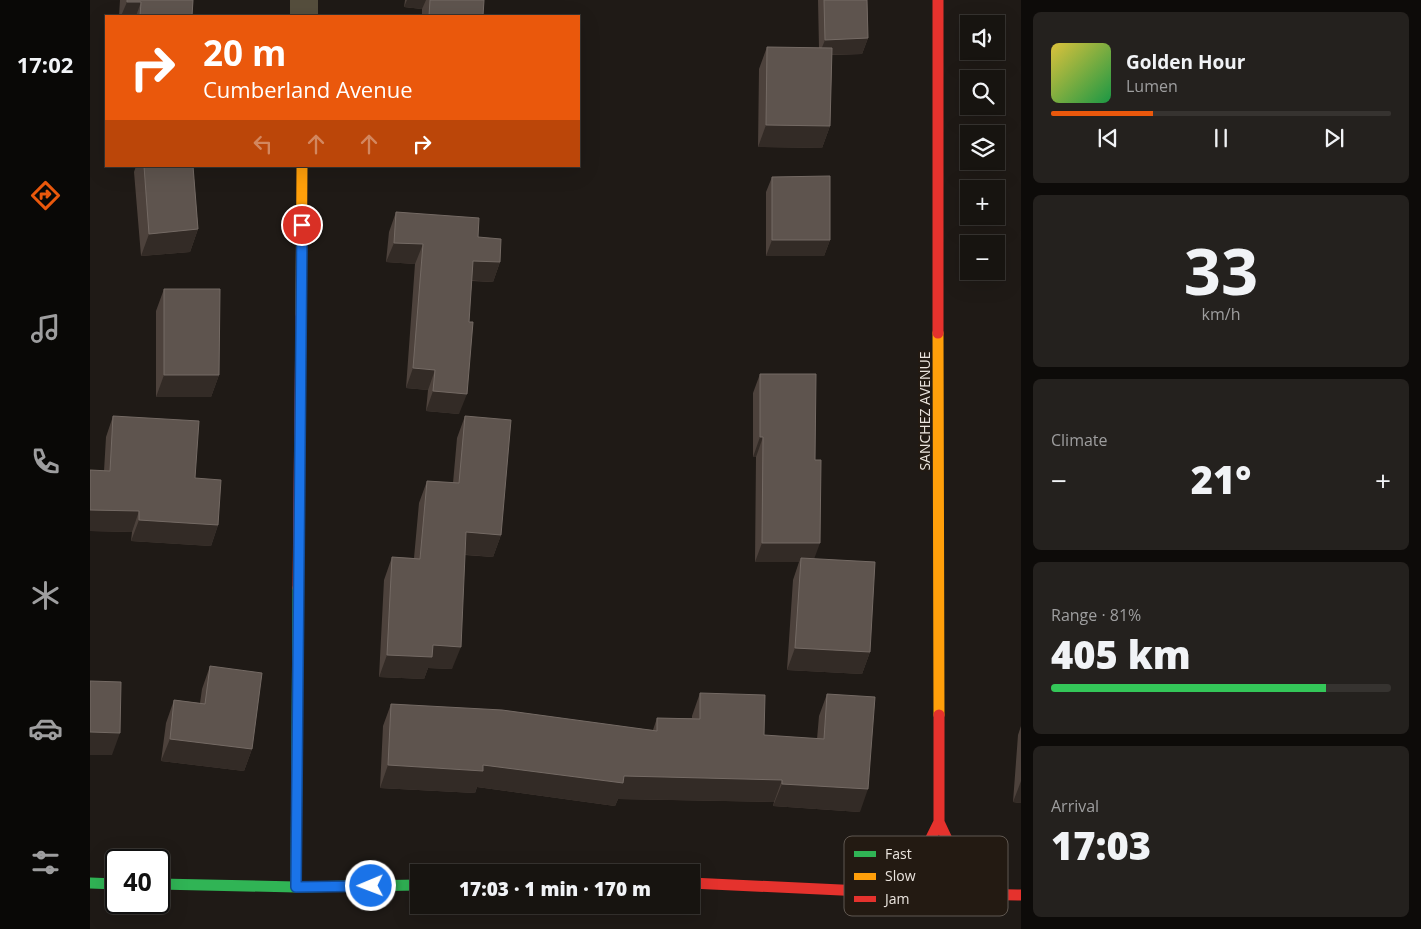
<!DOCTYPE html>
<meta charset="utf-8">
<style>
:root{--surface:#171410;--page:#24211e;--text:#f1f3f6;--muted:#9e9e9f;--line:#363330;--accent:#ea580c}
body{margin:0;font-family:"Open Sans",sans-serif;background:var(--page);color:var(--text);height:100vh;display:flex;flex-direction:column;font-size:19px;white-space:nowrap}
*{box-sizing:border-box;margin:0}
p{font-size:16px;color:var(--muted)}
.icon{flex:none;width:28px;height:28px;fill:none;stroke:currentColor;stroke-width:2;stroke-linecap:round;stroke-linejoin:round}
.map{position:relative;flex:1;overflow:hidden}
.drawer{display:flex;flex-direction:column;gap:12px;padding:12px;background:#0d0b09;width:400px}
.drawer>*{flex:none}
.guide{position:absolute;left:15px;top:15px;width:475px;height:152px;border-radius:0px;box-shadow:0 5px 20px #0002,0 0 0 1px var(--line);background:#ea580c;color:#fff;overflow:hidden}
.controls{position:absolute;left:870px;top:15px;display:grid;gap:10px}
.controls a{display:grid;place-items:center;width:45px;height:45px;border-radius:0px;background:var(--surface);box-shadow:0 5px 20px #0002,0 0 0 1px var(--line);font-size:25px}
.speed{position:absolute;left:15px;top:849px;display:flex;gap:10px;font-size:25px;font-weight:700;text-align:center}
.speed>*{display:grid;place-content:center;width:65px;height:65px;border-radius:50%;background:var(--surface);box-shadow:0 5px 20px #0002,0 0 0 1px var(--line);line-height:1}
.speed .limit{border:2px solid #111;border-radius:8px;background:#fff;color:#111}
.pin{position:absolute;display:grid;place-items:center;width:42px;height:42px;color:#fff;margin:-21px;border:2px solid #fff;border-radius:50%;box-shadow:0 1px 5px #0007}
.me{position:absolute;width:55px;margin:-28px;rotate:269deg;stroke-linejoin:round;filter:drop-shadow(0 0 4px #0008)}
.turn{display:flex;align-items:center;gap:18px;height:105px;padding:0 15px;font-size:22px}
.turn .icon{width:65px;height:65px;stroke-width:2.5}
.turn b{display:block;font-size:35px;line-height:42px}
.lanes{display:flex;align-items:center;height:48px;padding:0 15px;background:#0003;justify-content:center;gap:25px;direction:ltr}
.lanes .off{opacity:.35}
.big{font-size:38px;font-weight:800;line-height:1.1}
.drawer .card{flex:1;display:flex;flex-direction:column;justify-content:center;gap:8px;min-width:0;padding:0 18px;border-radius:8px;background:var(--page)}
.drawer .dial{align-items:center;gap:0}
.dial b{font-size:65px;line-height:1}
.song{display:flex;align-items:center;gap:15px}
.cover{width:60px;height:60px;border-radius:8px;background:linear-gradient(135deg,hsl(50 70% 55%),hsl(140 70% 35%))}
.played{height:5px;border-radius:2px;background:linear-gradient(90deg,var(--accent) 30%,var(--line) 30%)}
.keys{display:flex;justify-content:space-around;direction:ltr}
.heat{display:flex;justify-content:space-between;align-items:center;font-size:28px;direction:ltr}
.charge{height:8px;border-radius:4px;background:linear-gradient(90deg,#34c759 81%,var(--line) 0)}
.trip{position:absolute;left:320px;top:864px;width:290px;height:50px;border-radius:0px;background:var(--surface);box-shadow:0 5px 20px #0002,0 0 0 1px var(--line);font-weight:800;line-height:50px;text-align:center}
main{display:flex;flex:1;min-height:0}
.dock{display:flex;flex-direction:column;width:90px;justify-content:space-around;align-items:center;background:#090806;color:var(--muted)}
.dock .icon{width:35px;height:35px}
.dock .on{color:var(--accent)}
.dock b{font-size:22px;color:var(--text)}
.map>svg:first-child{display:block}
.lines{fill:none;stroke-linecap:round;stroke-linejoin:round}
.street{stroke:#554e3d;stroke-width:28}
.fast{stroke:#30b455;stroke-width:11}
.slow{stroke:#ff9f0a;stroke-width:11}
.jam{stroke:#e5322d;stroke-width:11}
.wall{fill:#4d423c}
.shaded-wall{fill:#332b26}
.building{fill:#5e544e;stroke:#746a64}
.route-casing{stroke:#114b97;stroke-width:12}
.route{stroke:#1a73e8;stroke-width:9}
.labels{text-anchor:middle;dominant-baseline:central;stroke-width:4;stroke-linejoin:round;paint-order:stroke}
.street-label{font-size:14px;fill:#ebe5df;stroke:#231a12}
.key{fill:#231a12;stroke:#5f5750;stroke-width:1}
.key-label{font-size:14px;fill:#ebe5df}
</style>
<main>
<nav class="dock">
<b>17:02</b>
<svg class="icon on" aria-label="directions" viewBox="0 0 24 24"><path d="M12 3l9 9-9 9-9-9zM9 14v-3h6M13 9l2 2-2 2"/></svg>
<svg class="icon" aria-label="music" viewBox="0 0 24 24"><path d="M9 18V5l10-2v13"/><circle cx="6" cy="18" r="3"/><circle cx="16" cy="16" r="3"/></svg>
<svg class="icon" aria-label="phone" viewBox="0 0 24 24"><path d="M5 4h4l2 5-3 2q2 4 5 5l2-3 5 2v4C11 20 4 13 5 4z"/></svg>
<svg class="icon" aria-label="climate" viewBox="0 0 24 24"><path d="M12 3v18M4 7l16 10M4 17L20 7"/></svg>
<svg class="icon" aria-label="car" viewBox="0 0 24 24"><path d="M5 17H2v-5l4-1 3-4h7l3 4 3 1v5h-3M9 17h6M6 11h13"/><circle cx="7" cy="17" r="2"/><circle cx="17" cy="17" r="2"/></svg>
<svg class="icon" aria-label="filters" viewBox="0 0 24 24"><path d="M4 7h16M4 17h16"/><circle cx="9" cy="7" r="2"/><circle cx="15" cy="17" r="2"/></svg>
</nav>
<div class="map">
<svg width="931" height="929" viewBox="0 0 931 929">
<rect width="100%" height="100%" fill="#1f1a16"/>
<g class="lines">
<path class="street" d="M 214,16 L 214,0"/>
<path class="fast" d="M 0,883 L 26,884
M 69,884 L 206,887 L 329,885
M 206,887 L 208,588"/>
<path class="slow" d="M 211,314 L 212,166
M 848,333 L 849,715"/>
<path class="jam" d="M 848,0 L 848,333
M 208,588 L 211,314
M 849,715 L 849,822 L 883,895
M 601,883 L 814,893 L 931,895
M 814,893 L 849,822"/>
</g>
<path class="wall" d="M 30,0 L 103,0 L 102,16 L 29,16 Z
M 315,0 L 394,0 L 393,2 L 393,16 L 332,16 L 332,9 L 314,7 Z
M 728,0 L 777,0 L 778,38 L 772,54 L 742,55 L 740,126 L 732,148 L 668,147 L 669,69 L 677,47 L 729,48 Z
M 46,166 L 103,166 L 108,229 L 100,252 L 51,256 L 44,172 Z
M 682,177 L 740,240 L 734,256 L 676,256 L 676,192 Z
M 306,212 L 388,237 L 410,262 L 403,282 L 382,281 L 369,414 L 336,411 L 338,390 L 316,388 L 325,264 L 296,262 L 299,232 Z
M 74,289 L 129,375 L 121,397 L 66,397 L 66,311 Z
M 670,374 L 724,558 L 780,652 L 772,674 L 697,670 L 703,580 L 709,562 L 665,562 L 666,457 L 663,457 L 663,393 Z
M 23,416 L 105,478 L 128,525 L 121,546 L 41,541 L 42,532 L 0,531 L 0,470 L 14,471 L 16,437 Z
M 375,416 L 411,535 L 403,557 L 375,555 L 362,669 L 338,668 L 334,679 L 289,677 L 294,580 L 302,557 L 324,558 L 329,503 L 337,481 L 363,483 L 367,438 Z
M 120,666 L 162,749 L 154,771 L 71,761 L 76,723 L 84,700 L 110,703 L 112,689 Z
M 610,693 L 674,735 L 727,739 L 729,716 L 737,694 L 770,812 L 683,806 L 684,802 L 528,799 L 525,806 L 387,787 L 385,793 L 290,788 L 293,726 L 301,704 L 563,730 L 567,718 L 602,718 L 602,716 Z
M 931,726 L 931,803 L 923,802 L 928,735 Z"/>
<path class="shaded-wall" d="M 317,0 L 336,0 L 332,9 L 314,7 Z
M 37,2 L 51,2 L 46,16 L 31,16 Z
M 778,38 L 772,54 L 729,55 L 735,40 Z
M 676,125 L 740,126 L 732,148 L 668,147 Z
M 108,229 L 100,252 L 51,256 L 59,234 Z
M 682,240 L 740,240 L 734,256 L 676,256 Z
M 304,243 L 333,244 L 325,264 L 296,262 Z
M 383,261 L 410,262 L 403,282 L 376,280 Z
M 323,368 L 345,370 L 338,390 L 316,388 Z
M 74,375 L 129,375 L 121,397 L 66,397 Z
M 343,391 L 377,394 L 369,414 L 336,411 Z
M 670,437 L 673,437 L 666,457 L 663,457 Z
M 0,510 L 49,511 L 42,532 L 0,531 Z
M 49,520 L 128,525 L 121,546 L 41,541 Z
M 376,532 L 411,535 L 403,557 L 368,554 Z
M 672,543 L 730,543 L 723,562 L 711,558 L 709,562 L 665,562 Z
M 343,645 L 371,647 L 362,669 L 338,668 L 334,679 L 289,677 L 297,655 Z
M 705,648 L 780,652 L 772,674 L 697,670 Z
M 0,732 L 30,733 L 22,755 L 0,755 Z
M 80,739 L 162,749 L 154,771 L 71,761 Z
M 298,765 L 393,765 L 534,776 L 692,780 L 684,802 L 528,799 L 525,806 L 387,787 L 385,793 L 290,788 Z
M 931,781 L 931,803 L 923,802 Z
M 692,784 L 778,789 L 770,812 L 683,806 Z"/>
<path class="building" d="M 37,0 L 103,0 L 102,16 L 50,16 L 51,2 L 37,2 Z
M 340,0 L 394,0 L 393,16 L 339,16 Z
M 734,0 L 777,0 L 778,38 L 735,40 Z
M 677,47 L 742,48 L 740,126 L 676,125 Z
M 54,166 L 103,166 L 108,229 L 59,234 Z
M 740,176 L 740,240 L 682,240 L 682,177 Z
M 306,212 L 389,218 L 388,237 L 411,239 L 410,262 L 383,261 L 379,322 L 383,322 L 377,394 L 343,391 L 345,370 L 323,368 L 333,244 L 304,243 Z
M 74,289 L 130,289 L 129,375 L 74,375 Z
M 670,374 L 726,374 L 725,460 L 731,460 L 730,543 L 672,543 L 673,437 L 670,437 Z
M 23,416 L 109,421 L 105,478 L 131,480 L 128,525 L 49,520 L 49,511 L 0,510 L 0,470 L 20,471 Z
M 375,416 L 421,420 L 411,535 L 376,532 L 371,647 L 343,645 L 342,657 L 297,655 L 302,557 L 330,559 L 337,481 L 369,483 Z
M 711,558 L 785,562 L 780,652 L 705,648 Z
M 120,666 L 172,673 L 162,749 L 80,739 L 84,700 L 115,704 Z
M 0,681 L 31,682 L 30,733 L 0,732 Z
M 610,693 L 675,695 L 674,735 L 734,739 L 737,694 L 785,697 L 778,789 L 692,784 L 692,780 L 534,776 L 533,783 L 393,765 L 393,771 L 298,765 L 301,704 L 412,710 L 567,731 L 567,718 L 610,719 Z"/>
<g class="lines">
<defs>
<path id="route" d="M 212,225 L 206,887 L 281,886"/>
</defs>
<use href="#route" class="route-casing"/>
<use href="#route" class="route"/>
</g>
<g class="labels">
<g class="street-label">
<text transform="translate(834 411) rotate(-90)">SANCHEZ AVENUE</text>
</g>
</g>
<rect x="754" y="836" width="164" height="80" rx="8" class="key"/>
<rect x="764" y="851" width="22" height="6" fill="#30b455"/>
<rect x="764" y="873" width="22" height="7" fill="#ff9f0a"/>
<rect x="764" y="896" width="22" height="6" fill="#e5322d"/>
<g class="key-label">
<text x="795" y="859">Fast</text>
<text x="795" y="881">Slow</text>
<text x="795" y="904">Jam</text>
</g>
</svg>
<div class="controls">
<a><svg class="icon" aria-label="sound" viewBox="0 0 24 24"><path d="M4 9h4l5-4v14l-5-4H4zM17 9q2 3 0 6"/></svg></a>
<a><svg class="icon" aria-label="search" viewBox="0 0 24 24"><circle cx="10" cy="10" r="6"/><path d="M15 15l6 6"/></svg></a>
<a><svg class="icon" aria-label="layers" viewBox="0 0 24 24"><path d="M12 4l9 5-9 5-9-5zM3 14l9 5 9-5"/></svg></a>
<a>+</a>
<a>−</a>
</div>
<div class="speed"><div class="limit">40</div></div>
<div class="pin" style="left:212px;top:225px;background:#d93025"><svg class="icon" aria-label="arrive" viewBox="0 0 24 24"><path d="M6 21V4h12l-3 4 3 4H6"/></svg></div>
<svg class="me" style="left:281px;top:886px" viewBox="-20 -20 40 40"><circle r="17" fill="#1a73e8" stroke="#fff" stroke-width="3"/><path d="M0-11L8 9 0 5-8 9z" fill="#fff"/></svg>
<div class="trip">17:03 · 1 min · 170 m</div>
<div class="guide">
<div class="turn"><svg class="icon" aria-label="right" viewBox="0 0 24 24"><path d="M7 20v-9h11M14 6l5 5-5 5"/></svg><div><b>20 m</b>Cumberland Avenue</div></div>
<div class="lanes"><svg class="icon off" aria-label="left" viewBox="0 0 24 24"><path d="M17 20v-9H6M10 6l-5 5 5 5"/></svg><svg class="icon off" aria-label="ahead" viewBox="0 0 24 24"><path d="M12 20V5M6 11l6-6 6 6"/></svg><svg class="icon off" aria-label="ahead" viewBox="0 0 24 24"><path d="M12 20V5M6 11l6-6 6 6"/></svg><svg class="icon" aria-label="right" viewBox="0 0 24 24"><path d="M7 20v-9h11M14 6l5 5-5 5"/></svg></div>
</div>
</div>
<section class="drawer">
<div class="card">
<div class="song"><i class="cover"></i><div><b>Golden Hour</b><p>Lumen</p></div></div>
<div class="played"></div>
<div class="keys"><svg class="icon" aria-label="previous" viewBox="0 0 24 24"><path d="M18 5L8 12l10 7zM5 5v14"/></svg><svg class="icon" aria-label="pause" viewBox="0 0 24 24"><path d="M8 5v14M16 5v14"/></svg><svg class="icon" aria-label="next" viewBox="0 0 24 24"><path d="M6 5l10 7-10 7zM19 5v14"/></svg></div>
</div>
<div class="card dial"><b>33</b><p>km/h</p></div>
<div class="card"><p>Climate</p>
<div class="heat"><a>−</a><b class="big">21°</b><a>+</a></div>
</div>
<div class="card"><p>Range · 81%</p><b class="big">405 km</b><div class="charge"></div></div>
<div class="card"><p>Arrival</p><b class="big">17:03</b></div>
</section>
</main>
